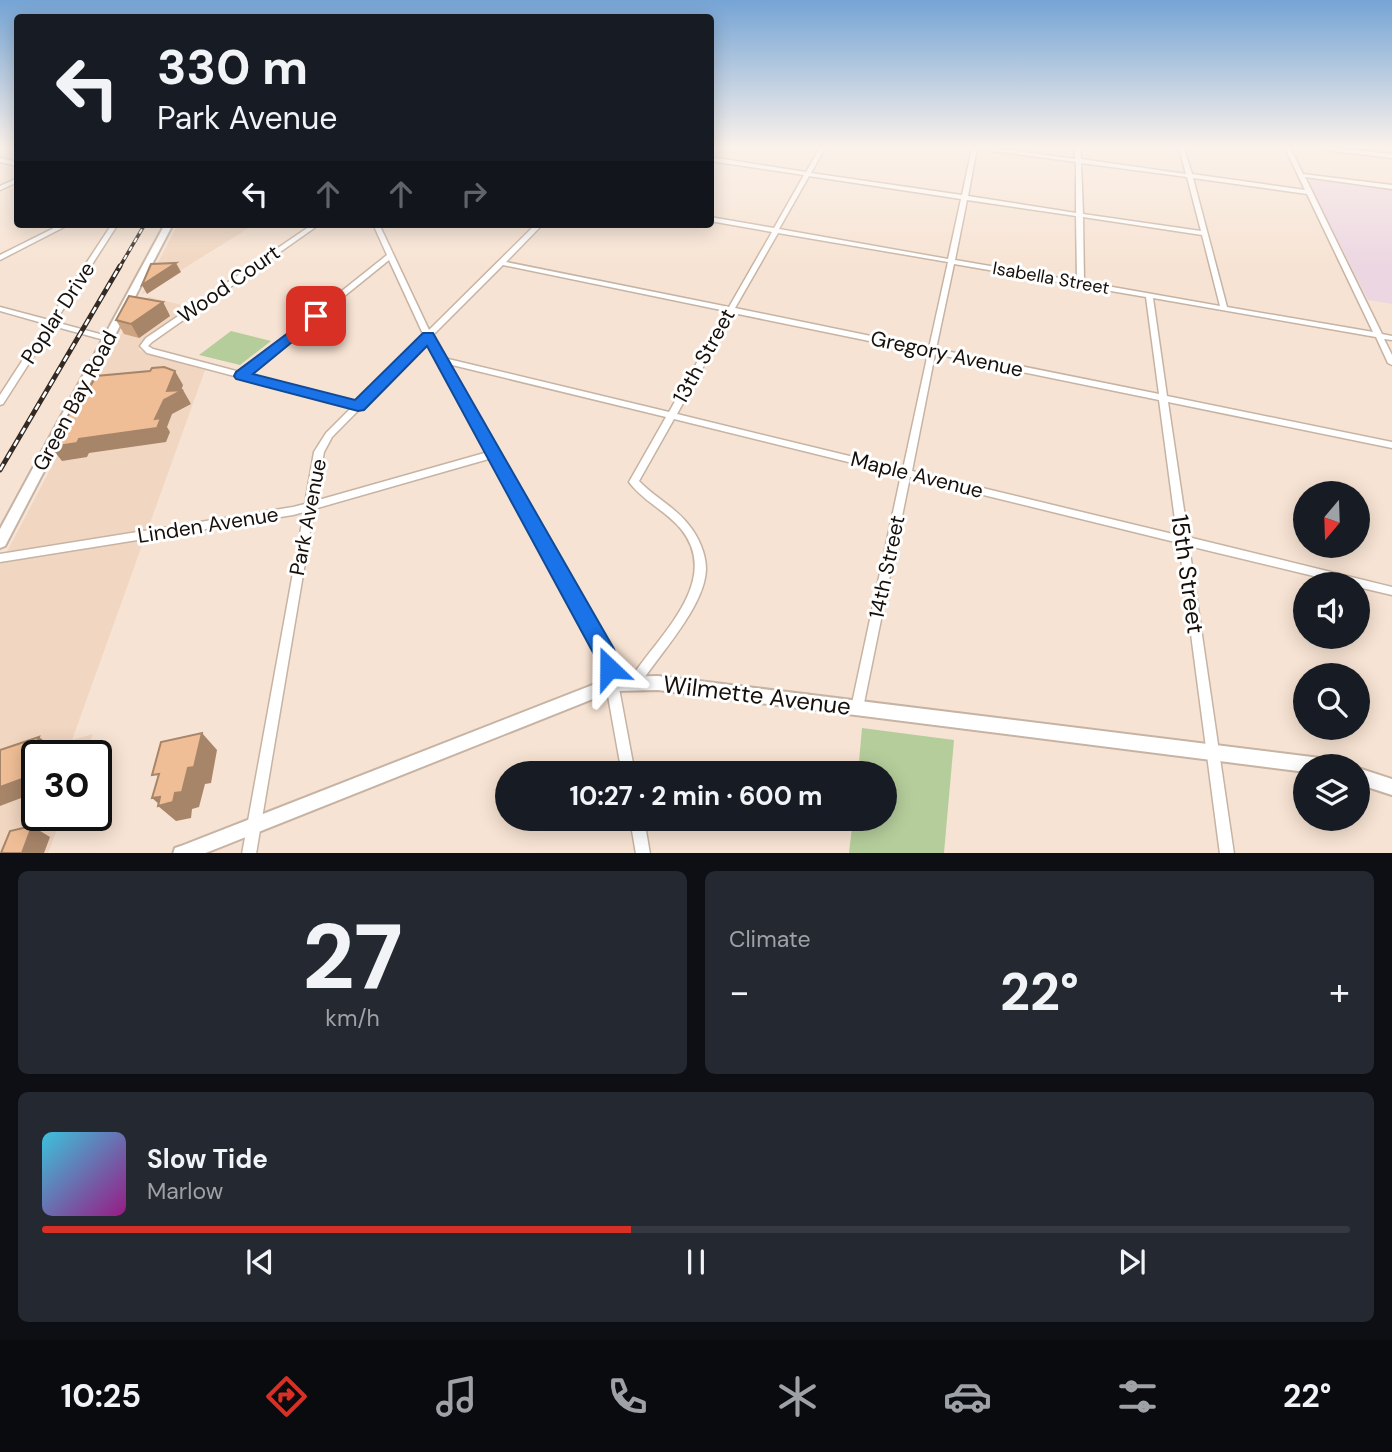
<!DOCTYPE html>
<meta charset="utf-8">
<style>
:root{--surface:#171b24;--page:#242831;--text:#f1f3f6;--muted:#9ea1a6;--line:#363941;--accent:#d93025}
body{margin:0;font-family:"DM Sans",sans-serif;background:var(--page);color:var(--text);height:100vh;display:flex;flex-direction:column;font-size:26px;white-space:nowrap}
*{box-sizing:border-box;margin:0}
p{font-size:23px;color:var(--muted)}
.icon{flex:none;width:38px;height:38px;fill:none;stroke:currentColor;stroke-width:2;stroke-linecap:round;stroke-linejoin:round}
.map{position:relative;height:853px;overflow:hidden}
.drawer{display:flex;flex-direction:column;gap:18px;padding:18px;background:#0d0f14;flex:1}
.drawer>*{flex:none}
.hud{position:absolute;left:14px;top:14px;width:700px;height:214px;border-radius:7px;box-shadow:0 4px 18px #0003;background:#171b24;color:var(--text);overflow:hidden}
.needle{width:46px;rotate:199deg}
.tools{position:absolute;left:1293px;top:481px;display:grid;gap:14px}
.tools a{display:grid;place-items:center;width:77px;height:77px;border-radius:50%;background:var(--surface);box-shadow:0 4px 18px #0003;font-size:35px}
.speed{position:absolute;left:21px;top:740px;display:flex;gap:14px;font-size:35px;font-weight:700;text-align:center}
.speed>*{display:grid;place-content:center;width:91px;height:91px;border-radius:50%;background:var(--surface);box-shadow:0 4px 18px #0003;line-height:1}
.speed .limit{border:4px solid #111;border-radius:10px;background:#fff;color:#111}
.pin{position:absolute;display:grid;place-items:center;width:60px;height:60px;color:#fff;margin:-30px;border-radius:14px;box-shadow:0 4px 10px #0006}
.me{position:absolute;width:77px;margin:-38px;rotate:337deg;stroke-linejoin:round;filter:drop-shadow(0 0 5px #0008)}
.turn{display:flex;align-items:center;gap:24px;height:147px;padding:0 28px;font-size:32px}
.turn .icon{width:91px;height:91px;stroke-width:2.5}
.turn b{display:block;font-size:49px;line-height:60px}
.lanes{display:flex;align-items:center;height:66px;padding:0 28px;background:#0003;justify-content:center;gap:35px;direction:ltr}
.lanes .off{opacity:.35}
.big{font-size:52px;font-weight:700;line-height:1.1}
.drawer .card{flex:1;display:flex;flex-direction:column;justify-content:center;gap:10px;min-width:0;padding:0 24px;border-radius:10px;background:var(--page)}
.drawer .dial{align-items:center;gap:0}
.dial b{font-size:91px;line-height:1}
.song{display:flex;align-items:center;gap:21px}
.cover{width:84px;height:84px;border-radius:10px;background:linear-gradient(135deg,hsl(190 70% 55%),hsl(310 70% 35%))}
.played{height:7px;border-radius:4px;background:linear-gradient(90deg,var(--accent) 45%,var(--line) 45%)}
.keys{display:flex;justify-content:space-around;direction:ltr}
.heat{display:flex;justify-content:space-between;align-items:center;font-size:38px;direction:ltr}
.drawer .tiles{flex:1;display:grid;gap:18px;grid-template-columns:1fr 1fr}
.card:last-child{grid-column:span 2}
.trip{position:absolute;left:495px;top:761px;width:402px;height:70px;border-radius:35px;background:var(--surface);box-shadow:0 4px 18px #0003;font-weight:700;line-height:70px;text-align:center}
.tabs{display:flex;height:112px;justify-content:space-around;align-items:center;background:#090b0e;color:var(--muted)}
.tabs .icon{width:49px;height:49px}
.tabs .selected{color:var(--accent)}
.tabs b{font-size:32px;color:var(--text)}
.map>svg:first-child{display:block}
.built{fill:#f1d6c1}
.education{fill:#ecd6e2}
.green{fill:#b5cd9b}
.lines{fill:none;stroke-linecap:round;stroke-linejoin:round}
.minor-casing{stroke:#c6b3a3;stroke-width:3}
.tertiary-casing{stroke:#c6b3a3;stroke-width:4}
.secondary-casing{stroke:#c6b3a3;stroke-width:4}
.minor{fill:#fff;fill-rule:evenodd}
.tertiary{fill:#fff;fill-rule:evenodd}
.secondary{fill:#fff;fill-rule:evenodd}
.rail-far1-casing{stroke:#332a24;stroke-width:3.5}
.rail-casing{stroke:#332a24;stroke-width:5}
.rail-far1{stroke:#fff;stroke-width:2;stroke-dasharray:5;stroke-linecap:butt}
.rail{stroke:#fff;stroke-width:2.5;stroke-dasharray:7;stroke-linecap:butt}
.wall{fill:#cea381}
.shaded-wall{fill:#a78569}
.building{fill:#efbe96;stroke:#a78569;stroke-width:2}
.route{fill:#1a73e8;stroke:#114b97;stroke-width:2}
.labels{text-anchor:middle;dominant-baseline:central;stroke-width:6;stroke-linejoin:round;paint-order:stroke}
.far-street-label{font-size:18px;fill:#160f0a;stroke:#fff}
.street-label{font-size:21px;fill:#160f0a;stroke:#fff}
.near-street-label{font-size:24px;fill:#160f0a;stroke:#fff}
</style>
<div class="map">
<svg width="1392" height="854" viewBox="0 0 1392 854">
<rect width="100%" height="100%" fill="#f7e3d3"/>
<path class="built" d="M 178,224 L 255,224 L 141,295 Z
M 149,297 L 190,307 L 145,339 L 140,343 L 139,350 L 205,370 L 72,740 L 93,734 L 84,756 L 37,756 L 37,816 L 62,816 L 48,853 L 0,853 L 0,565 L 136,306 Z"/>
<path class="education" d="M 1307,179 L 1392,190 L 1392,304 L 1368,300 Z"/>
<path class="green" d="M 231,331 L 271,341 L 240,365 L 199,355 Z
M 862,728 L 954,740 L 944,853 L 849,853 L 853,819 L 886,819 L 886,774 L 858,773 Z"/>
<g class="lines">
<defs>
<path id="minor" d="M 820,148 L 825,148 L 811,173 L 962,195 L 972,148 L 977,148 L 968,196 L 1076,213 L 1076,162 L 985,150 L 982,148 L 994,148 L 1075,159 L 1075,148 L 1080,148 L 1081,159 L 1186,174 L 1179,148 L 1184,148 L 1192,174 L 1305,190 L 1285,148 L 1290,148 L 1303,174 L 1392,185 L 1392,189 L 1305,177 L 1382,334 L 1392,336 L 1392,340 L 1384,339 L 1392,355 L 1392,365 L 1388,363 L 1376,337 L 1153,298 L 1167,396 L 1392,442 L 1392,448 L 1168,402 L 1188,537 L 1392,587 L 1392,595 L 1358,587 L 1358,584 L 1347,584 L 1189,546 L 1234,854 L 1220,854 L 1179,543 L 910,477 L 863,708 L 861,712 L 857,714 L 853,712 L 851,708 L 901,475 L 674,419 L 639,481 C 654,497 675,507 688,524 C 698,536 706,553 706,569 C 705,607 659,654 639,686 L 635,687 L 631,686 L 629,682 L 631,678 C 658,636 723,581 681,529 C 666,511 643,501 629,482 L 666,417 L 448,364 L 613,656 L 635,774 L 622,774 L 601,657 L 492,458 L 314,509 L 256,854 L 242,854 L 304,512 L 293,515 L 0,562 L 0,554 L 293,507 L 305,504 L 314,452 L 326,433 L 352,407 L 147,353 L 140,346 L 146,338 L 313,224 L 320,224 L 152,342 L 148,346 L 153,349 L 240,372 L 387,255 L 373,224 L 379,224 L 429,330 L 536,224 L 543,224 L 506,262 L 729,307 L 772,232 L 710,221 L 710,217 L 774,228 L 804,175 L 710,161 L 710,157 L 806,172 ZM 1081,163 L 1187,177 L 1201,231 L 1083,214 ZM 809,176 L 961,199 L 948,259 L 779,229 ZM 1193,178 L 1307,194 L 1373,332 L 1227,307 ZM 967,200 L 1076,216 L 1077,281 L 955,260 ZM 1083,217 L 1202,235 L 1220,306 L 1084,282 ZM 778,233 L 948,262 L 929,348 L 735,308 ZM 389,260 L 424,336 L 356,403 L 248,374 ZM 954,264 L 1146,297 L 1159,394 L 936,349 ZM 503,265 L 726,311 L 669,412 L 444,358 L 432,336 ZM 733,313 L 928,353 L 903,469 L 677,414 ZM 427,341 L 488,452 L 315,501 L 324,452 L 332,437 ZM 935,354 L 1159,400 L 1177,535 L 912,471 Z
M 1321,148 L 1335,148 L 1392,154 L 1392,158 L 1324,150 Z
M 0,158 L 18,162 L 18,166 L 0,162 Z
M 18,178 L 18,182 L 0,190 L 0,186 Z
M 62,224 L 70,224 L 0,260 L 0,255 Z
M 112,224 L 118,224 L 55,322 L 111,337 L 112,339 L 108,341 L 53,326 L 3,404 L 0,405 L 0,395 L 46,324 L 0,311 L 0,307 L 49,320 Z
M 630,819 L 644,819 L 650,854 L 636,854 Z"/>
<path id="tertiary" d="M 658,676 L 1320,758 L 1325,761 L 1328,766 L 1306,766 L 1306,772 L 658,690 L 613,691 L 203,854 L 173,854 L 175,848 L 181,846 L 613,677 Z
M 1358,768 L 1392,779 L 1392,795 L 1358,784 Z"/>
<path id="secondary" d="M 165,224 L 173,224 L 5,546 L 0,548 L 0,529 Z"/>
</defs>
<use href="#minor" class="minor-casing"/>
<use href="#tertiary" class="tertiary-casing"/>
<use href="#secondary" class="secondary-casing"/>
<use href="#minor" class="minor"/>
<use href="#tertiary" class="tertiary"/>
<use href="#secondary" class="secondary"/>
<defs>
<path id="rail-far1" d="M 119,268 L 145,224"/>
<path id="rail" d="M 0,470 L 120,266"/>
</defs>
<use href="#rail-far1" class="rail-far1-casing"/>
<use href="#rail" class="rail-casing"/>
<use href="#rail-far1" class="rail-far1"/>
<use href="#rail" class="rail"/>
</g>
<path class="wall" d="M 163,302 L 170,316 L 139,338 L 124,334 L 116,320 Z"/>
<path class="shaded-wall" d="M 180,224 L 217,224 L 182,228 Z
M 176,263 L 181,272 L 147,294 L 142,285 Z
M 163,302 L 170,316 L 139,338 L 131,324 Z
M 175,371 L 183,385 L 181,391 L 183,390 L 191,404 L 172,414 L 167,427 L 170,432 L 166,442 L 89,453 L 87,457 L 62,461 L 51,447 L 155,419 Z
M 202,733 L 217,750 L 211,783 L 205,784 L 199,807 L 192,809 L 191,818 L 176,821 L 158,806 L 160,805 L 152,798 L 175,793 Z
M 39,737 L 55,749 L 52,756 L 37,756 L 37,792 L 0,806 L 0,787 Z
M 32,826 L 50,837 L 44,853 L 22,853 Z"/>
<path class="building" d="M 176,263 L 142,285 L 151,264 Z
M 129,296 L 163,302 L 131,324 L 116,320 Z
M 164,367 L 175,371 L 167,391 L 183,390 L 164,400 L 155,419 L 161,418 L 157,428 L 79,439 L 77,443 L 51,447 L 81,392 L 87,392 L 96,376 L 150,371 L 152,368 Z
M 202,733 L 194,767 L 188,768 L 182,792 L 175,793 L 173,802 L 158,806 L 160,797 L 152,798 L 159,774 L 152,775 L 161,742 Z
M 39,737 L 22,779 L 0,787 L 0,750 Z
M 32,826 L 22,853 L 1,853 L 10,831 Z"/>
<linearGradient id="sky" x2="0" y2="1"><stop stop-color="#75a4d5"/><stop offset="0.55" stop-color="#fbf2eb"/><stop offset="1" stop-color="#fbf2eb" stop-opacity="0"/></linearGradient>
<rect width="1392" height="267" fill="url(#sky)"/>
<path class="route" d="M 316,312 L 322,316 L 320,319 L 253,374 L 355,400 L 423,333 L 433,333 L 614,649 L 620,668 L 617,675 L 609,677 L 602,675 L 596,658 L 427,346 L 364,410 L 358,411 L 236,379 L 234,376 L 236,372 Z"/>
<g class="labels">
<g class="far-street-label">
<text transform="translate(1051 278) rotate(10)">Isabella Street</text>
</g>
<g class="street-label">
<text transform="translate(229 284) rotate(-35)">Wood Court</text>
<text transform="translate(58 313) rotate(-57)">Poplar Drive</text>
<text transform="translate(947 354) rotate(12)">Gregory Avenue</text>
<text transform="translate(704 356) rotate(-61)">13th Street</text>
<text transform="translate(75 401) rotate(-62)">Green Bay Road</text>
<text transform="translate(917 475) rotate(14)">Maple Avenue</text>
<text transform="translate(308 517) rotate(-79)">Park Avenue</text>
<text transform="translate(208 525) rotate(-9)">Linden Avenue</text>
<text transform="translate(887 567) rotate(-78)">14th Street</text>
</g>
<g class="near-street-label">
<text transform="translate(1188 574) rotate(82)">15th Street</text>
<text transform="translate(757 695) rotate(7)">Wilmette Avenue</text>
</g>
</g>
</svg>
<div class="tools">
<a><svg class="needle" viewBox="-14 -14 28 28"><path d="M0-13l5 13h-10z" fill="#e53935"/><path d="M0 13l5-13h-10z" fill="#9ea1a6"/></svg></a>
<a><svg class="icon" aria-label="sound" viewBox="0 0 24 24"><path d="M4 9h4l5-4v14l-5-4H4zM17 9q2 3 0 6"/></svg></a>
<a><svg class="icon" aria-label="search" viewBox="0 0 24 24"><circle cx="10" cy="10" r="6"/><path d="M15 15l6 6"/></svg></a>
<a><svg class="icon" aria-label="layers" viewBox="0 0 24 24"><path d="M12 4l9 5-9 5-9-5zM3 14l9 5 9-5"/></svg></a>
</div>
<div class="speed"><div class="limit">30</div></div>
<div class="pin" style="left:316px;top:316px;background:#d93025"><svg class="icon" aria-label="arrive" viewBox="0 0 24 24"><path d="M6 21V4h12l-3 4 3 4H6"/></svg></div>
<svg class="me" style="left:609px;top:668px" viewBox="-20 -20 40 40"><path d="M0-17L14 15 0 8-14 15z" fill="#1a73e8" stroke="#fff" stroke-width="4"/></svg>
<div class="trip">10:27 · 2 min · 600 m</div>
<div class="hud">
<div class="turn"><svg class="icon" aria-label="left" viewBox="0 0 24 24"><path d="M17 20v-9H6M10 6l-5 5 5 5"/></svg><div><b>330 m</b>Park Avenue</div></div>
<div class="lanes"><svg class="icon" aria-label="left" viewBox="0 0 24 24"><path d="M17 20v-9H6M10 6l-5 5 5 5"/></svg><svg class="icon off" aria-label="ahead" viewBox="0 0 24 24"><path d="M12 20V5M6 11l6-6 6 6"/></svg><svg class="icon off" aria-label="ahead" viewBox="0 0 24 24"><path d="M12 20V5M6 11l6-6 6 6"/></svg><svg class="icon off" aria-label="right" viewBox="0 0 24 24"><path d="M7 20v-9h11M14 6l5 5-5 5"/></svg></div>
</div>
</div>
<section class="drawer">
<div class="tiles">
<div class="card dial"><b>27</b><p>km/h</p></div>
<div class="card"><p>Climate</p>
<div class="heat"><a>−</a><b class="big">22°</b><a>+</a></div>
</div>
<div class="card">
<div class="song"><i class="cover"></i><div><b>Slow Tide</b><p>Marlow</p></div></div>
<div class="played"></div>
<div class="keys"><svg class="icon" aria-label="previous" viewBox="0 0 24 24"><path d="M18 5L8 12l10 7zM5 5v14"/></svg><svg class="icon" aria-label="pause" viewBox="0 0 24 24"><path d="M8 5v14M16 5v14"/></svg><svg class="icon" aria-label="next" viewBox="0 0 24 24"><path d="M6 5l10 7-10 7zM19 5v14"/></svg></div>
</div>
</div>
</section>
<nav class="tabs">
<b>10:25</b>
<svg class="icon selected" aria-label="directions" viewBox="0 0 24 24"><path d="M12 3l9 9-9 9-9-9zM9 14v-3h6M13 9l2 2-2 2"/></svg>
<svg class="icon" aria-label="music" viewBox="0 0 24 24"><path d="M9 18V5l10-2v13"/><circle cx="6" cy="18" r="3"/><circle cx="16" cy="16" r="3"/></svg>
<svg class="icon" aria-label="phone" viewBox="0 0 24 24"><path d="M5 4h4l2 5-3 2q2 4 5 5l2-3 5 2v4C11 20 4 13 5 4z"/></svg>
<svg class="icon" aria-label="climate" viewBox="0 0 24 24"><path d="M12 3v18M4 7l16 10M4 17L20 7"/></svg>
<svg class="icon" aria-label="car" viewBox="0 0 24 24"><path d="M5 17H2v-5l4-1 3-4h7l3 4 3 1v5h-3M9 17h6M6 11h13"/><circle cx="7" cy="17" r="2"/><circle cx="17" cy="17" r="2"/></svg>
<svg class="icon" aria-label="filters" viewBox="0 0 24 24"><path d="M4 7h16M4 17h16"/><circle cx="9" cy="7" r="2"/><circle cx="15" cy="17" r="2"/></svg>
<b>22°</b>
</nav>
